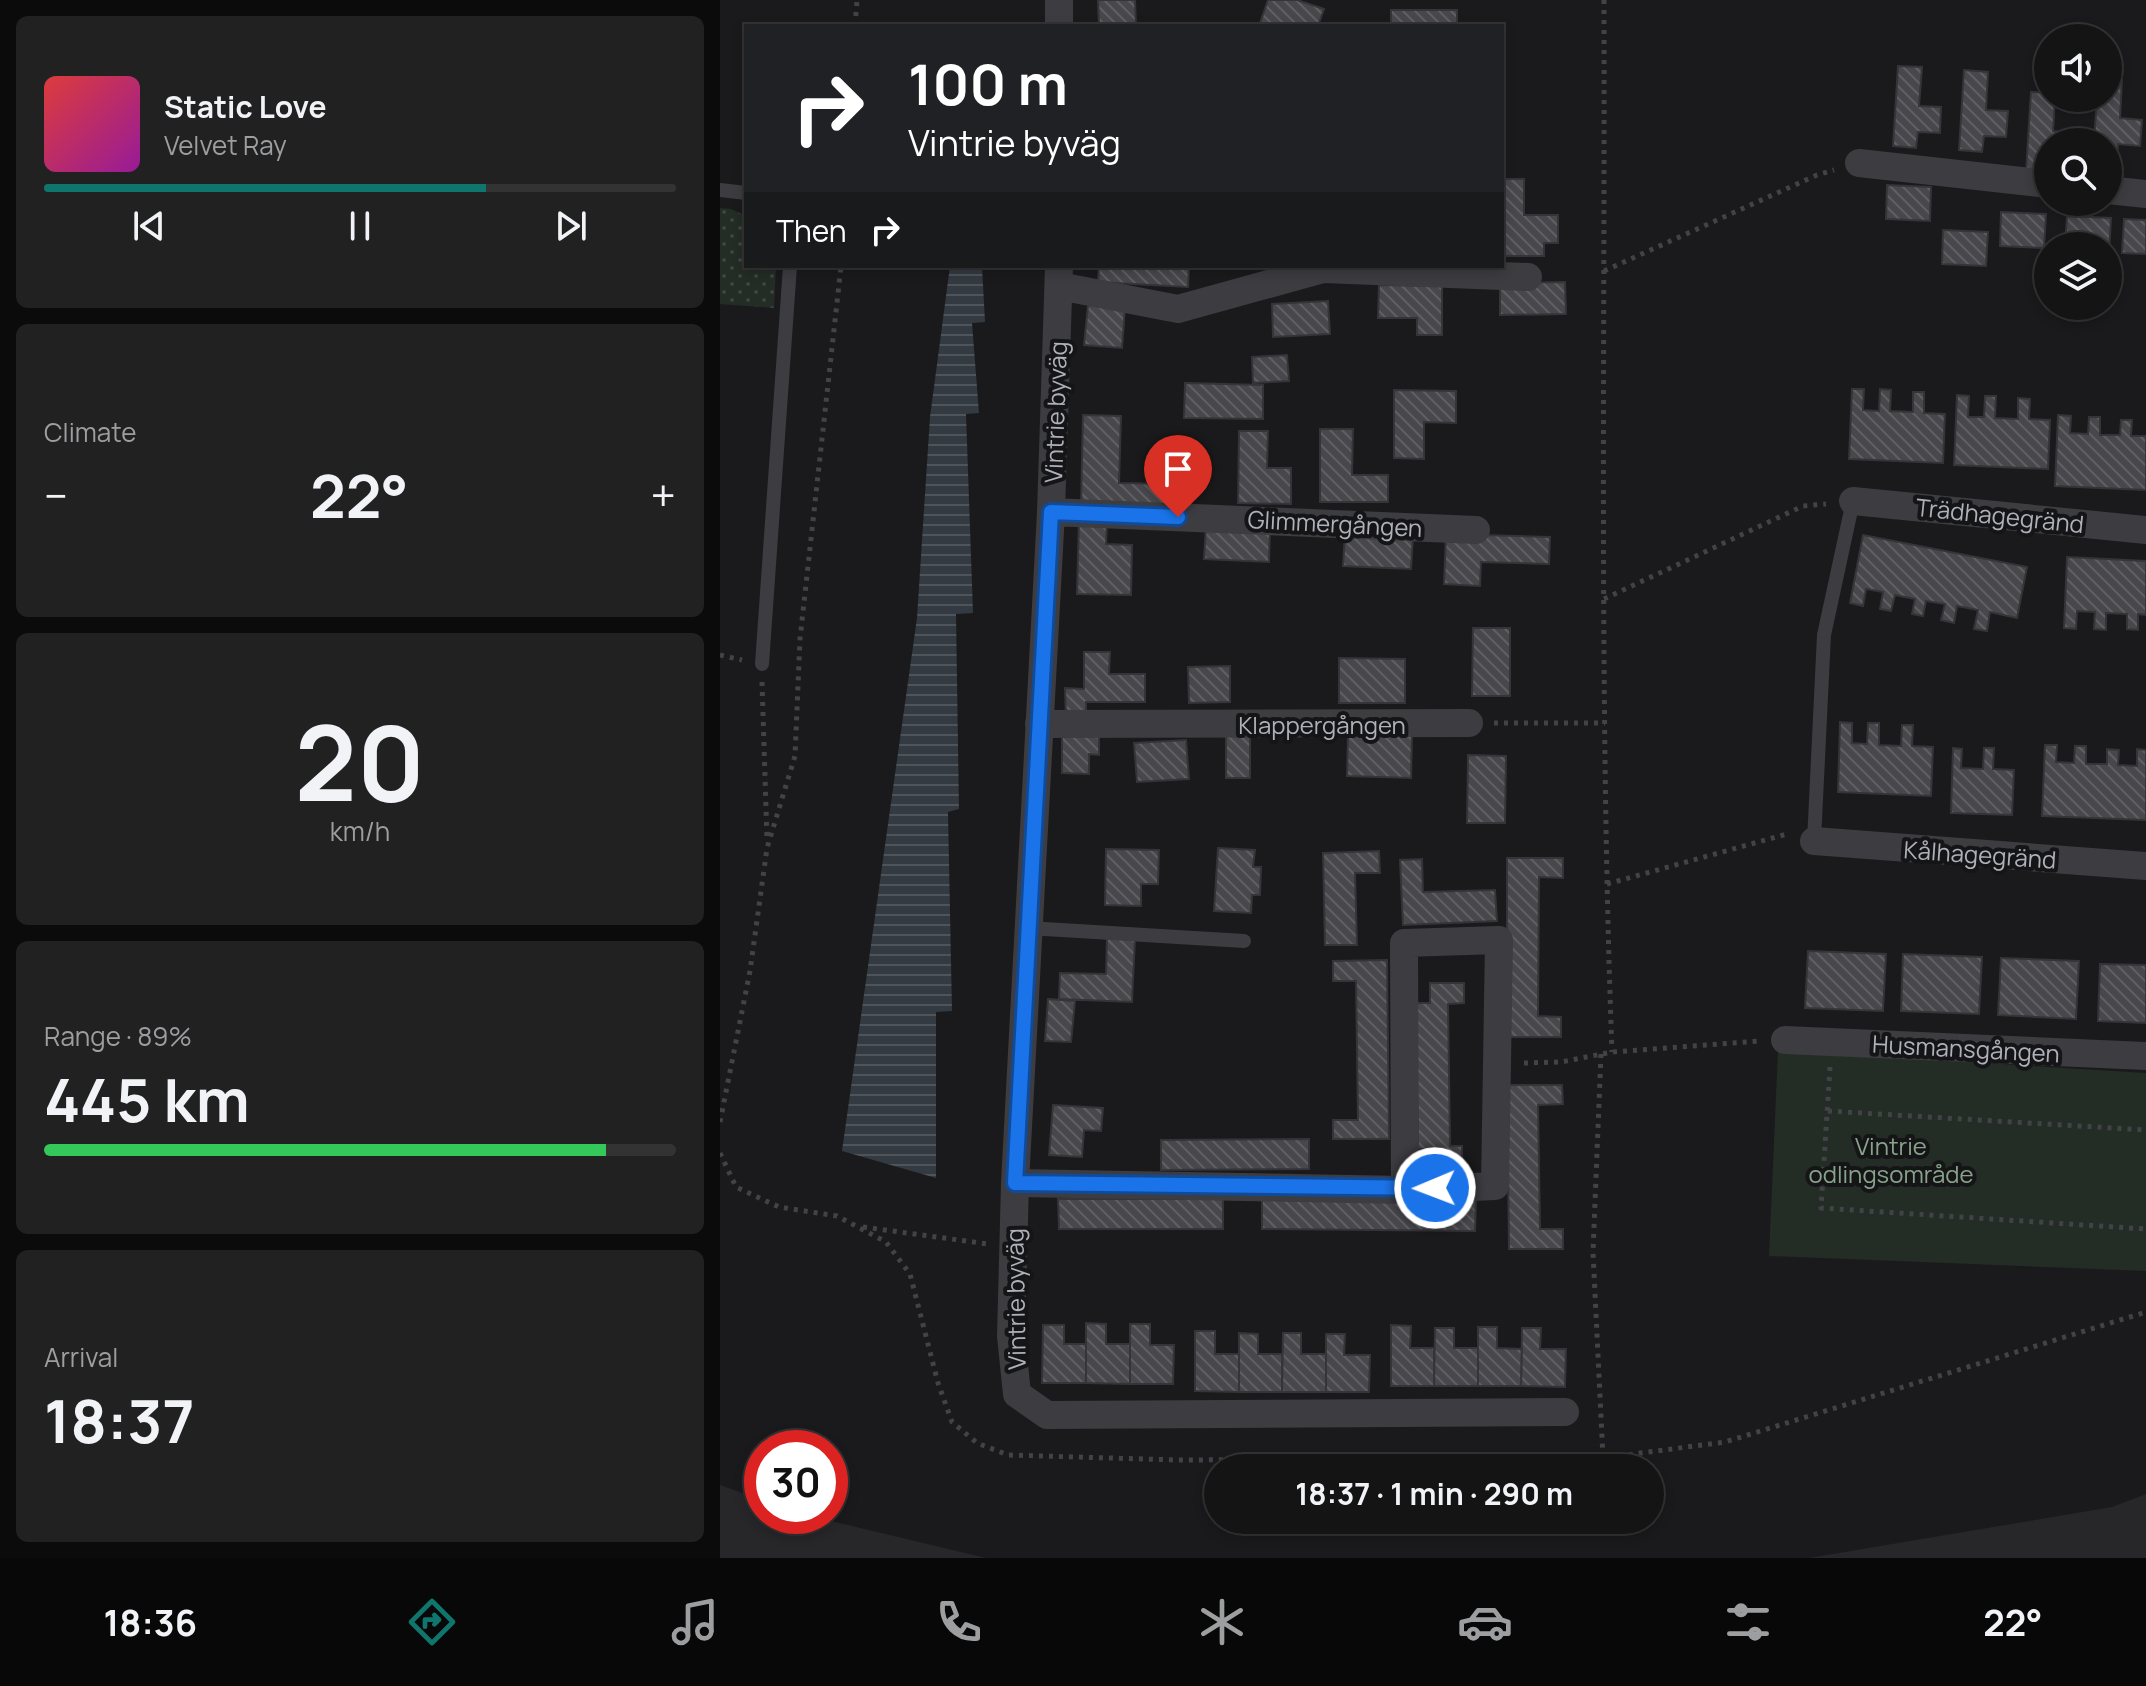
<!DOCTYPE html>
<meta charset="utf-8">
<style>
:root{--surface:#141415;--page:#212122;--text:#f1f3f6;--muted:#9d9ea0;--line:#333334;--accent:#0f766e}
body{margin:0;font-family:Manrope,sans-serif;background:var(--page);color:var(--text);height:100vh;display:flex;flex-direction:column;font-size:30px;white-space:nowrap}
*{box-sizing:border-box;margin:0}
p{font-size:26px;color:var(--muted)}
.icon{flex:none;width:44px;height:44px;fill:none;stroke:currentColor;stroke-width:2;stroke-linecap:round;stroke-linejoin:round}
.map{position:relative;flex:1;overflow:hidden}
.side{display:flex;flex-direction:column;gap:16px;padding:16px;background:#0b0b0c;width:720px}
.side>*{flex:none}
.hud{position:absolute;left:24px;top:24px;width:760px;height:244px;border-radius:0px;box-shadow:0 4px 12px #0003,0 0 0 2px var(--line);background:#202124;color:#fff;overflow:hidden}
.buttons{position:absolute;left:1314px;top:24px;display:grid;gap:16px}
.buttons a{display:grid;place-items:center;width:88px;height:88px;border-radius:50%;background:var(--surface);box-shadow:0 4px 12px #0003,0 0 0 2px var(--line);font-size:40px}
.speed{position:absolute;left:24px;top:1430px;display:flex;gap:16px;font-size:40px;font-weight:700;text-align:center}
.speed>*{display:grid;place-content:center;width:104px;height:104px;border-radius:50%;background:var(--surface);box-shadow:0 4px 12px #0003,0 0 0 2px var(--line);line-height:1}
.speed .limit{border:12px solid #d22;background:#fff;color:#111}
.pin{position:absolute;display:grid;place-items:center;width:68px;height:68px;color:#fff;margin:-82px -34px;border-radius:50% 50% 50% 0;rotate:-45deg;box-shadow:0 0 8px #0007}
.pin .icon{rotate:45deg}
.me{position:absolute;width:88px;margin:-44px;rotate:269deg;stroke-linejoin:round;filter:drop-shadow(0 0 6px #0008)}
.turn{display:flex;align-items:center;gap:28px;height:168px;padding:0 32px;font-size:36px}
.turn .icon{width:104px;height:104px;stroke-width:2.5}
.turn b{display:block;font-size:56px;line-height:68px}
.then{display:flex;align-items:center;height:76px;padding:0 32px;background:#0003;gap:16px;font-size:30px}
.big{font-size:60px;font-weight:700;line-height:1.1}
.side .tile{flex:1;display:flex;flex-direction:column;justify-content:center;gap:12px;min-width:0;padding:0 28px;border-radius:12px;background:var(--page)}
.side .dial{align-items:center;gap:0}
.dial b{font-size:104px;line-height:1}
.song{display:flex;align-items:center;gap:24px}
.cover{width:96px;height:96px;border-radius:12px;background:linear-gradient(135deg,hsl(0 70% 55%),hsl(300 70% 35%))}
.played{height:8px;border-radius:4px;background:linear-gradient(90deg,var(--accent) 70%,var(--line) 70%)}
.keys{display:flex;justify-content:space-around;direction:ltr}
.heat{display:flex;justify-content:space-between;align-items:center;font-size:44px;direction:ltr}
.charge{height:12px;border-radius:6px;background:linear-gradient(90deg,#34c759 89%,var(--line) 0)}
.trip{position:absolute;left:484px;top:1454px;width:460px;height:80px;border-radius:40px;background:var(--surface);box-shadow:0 4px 12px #0003,0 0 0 2px var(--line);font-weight:700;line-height:80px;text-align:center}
.tab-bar{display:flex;height:128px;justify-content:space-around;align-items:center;background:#080808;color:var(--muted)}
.tab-bar .icon{width:56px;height:56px}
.tab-bar .active{color:var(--accent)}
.tab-bar b{font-size:36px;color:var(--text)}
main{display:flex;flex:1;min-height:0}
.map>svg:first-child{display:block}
.built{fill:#272629}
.grass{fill:url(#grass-dots)}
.green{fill:#242c26}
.water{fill:url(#water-rules)}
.building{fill:url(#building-back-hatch);stroke:#353438;stroke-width:2}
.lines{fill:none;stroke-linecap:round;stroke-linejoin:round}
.path{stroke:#424348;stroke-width:5;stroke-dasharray:4 6;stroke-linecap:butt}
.lane{stroke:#3c3c41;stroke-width:14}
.street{stroke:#3c3c41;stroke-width:28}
.route-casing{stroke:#114b97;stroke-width:20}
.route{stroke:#1a73e8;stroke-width:14}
.labels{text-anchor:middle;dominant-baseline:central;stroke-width:8;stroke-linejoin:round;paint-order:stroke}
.street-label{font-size:24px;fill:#aeb1ba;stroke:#151517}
.park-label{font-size:24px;fill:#87a38b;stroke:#151517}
</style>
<main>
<section class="side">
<div class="tile">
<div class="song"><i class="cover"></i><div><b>Static Love</b><p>Velvet Ray</p></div></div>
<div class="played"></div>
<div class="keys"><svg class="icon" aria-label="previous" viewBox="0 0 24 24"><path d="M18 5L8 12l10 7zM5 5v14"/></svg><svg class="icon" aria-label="pause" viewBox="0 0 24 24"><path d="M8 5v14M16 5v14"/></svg><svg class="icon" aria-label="next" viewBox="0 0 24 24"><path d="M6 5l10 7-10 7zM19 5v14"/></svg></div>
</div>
<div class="tile"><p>Climate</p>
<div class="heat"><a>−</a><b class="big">22°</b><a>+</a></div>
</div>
<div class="tile dial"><b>20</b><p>km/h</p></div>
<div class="tile"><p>Range · 89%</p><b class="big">445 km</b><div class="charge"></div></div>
<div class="tile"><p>Arrival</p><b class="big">18:37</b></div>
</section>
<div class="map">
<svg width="1426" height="1558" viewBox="0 0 1426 1558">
<defs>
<pattern id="grass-dots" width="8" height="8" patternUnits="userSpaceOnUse" patternTransform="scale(2)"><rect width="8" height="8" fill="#242c26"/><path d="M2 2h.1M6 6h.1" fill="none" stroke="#414843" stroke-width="1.8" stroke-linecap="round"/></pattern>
<pattern id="water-rules" width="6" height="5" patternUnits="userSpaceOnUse" patternTransform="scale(2)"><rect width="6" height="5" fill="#333a41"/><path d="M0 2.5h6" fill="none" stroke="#4e545a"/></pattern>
<pattern id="building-back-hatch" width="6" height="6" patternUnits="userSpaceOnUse" patternTransform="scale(2)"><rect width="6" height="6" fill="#48474c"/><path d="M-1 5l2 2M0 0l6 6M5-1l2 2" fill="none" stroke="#605f64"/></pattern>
</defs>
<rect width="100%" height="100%" fill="#1a1a1c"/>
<path class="built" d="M 0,1485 L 42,1500 L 42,1516 L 90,1516 L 266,1558 L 0,1558 Z
M 1426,1494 L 1426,1558 L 1089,1558 L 1392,1507 Z"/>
<path class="grass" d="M 0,208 L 11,209 L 26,216 L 26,266 L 56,266 L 54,308 L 0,304 Z"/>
<path class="green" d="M 1058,1050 L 1426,1073 L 1426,1271 L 1049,1256 Z"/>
<path class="water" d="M 230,266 L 262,266 L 265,322 L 252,323 L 259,413 L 246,414 L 253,613 L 236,614 L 239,809 L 228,812 L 232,1011 L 216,1012 L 216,1178 L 122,1151 L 197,618 L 210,417 Z"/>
<path class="building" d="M 378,0 L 415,0 L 416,26 L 379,26 Z
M 548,0 L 577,0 L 604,9 L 598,26 L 539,26 Z
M 671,10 L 737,10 L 737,26 L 671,26 Z
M 1178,66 L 1202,67 L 1199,106 L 1221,107 L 1220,133 L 1198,132 L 1196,148 L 1173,146 Z
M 1244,70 L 1268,72 L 1266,110 L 1288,111 L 1286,137 L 1264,136 L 1262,152 L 1239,150 Z
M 1388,79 L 1402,80 L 1400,118 L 1422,120 L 1420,146 L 1398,144 L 1397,161 L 1388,160 L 1388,142 L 1374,142 L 1377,98 L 1388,98 Z
M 1311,92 L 1328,93 L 1328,98 L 1335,98 L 1333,131 L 1355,133 L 1354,142 L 1328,142 L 1328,174 L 1306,172 Z
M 782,179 L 804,179 L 804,215 L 838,215 L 838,243 L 824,243 L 824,256 L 782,256 Z
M 1167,185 L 1211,187 L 1210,221 L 1166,219 Z
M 1281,212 L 1326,214 L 1324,248 L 1280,246 Z
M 1347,216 L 1391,218 L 1389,252 L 1388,246 L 1345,246 Z
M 1404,219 L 1426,220 L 1426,254 L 1402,253 Z
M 1223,230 L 1268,232 L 1266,266 L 1222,264 Z
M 379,266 L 469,266 L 468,287 L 378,282 Z
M 845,282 L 846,314 L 780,315 L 780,283 Z
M 659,285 L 722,286 L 722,335 L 697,335 L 697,318 L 658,318 Z
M 608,301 L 610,334 L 553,337 L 552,304 Z
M 368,305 L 405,308 L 402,348 L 364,345 Z
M 567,355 L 569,381 L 533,383 L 532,357 Z
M 465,383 L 543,385 L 543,419 L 464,418 Z
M 1132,389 L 1144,389 L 1143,410 L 1159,411 L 1160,389 L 1171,390 L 1170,411 L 1193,412 L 1193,392 L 1204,392 L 1204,413 L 1225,414 L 1223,463 L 1129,459 Z
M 674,390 L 736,391 L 736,423 L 704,422 L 704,459 L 674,458 Z
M 1237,395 L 1249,396 L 1248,417 L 1264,417 L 1265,396 L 1276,396 L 1275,418 L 1298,419 L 1298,398 L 1310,399 L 1309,419 L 1330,420 L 1328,469 L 1234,465 Z
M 363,415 L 401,416 L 399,483 L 453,484 L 452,508 L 361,506 Z
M 1338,415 L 1351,416 L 1350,433 L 1368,434 L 1369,417 L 1380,417 L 1380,435 L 1400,435 L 1401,420 L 1412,420 L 1411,436 L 1426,436 L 1426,490 L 1335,486 Z
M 600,429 L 633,429 L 632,475 L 668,475 L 668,502 L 600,502 Z
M 519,431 L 548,431 L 547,468 L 571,468 L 571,504 L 518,503 Z
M 359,519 L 387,520 L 386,544 L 412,545 L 411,595 L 357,594 Z
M 486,526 L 550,529 L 549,562 L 484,559 Z
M 625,533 L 693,536 L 691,569 L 623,566 Z
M 726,534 L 830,537 L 829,564 L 761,562 L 760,586 L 724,584 Z
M 1143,535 L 1307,567 L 1297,618 L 1270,612 L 1267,631 L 1254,629 L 1258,610 L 1237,606 L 1234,623 L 1221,620 L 1225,604 L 1206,601 L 1203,616 L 1192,614 L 1195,599 L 1175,595 L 1171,611 L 1160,609 L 1163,592 L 1146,589 L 1143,606 L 1130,603 Z
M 1347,557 L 1426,561 L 1426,615 L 1418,614 L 1418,630 L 1407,629 L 1407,614 L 1386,613 L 1386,630 L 1374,629 L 1375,612 L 1357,611 L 1356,629 L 1344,628 Z
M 753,628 L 790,628 L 790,696 L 752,696 Z
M 364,652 L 390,652 L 389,674 L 425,674 L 425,702 L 366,702 L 366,719 L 346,719 L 345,688 L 364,689 Z
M 619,658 L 685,659 L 685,703 L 619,703 Z
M 510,666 L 510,702 L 469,703 L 468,667 Z
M 1120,722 L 1132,723 L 1132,743 L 1147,744 L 1148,723 L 1159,723 L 1159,745 L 1181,746 L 1182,725 L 1193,725 L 1192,746 L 1213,747 L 1211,796 L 1118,792 Z
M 506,728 L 530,728 L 530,778 L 506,778 Z
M 342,733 L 379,734 L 379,755 L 369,754 L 369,774 L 342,773 Z
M 628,733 L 692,735 L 691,778 L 627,776 Z
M 466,740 L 469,779 L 417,782 L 414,743 Z
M 1325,745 L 1337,745 L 1336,762 L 1354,763 L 1355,746 L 1366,746 L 1366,764 L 1387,764 L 1387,749 L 1399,750 L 1398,765 L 1417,766 L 1417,749 L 1426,750 L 1426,820 L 1322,816 Z
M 1233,748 L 1242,749 L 1241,768 L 1263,769 L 1264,748 L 1274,748 L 1273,769 L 1294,770 L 1292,815 L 1231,813 Z
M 748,755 L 786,756 L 785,823 L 747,823 Z
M 498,848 L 535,850 L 533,867 L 541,867 L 540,895 L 532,895 L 531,913 L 494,911 Z
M 386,849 L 439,850 L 438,884 L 421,884 L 421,906 L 385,905 Z
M 659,851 L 660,873 L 635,873 L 637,945 L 605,945 L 603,853 Z
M 787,858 L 843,858 L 843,878 L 819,877 L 818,1016 L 841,1017 L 841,1037 L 787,1037 Z
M 702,859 L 703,892 L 775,890 L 777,921 L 683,925 L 680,860 Z
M 387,937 L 415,938 L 412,1002 L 339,999 L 340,973 L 386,974 Z
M 1088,951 L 1166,954 L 1163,1011 L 1085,1008 Z
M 1183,954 L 1262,957 L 1259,1014 L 1181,1011 Z
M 1281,958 L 1359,961 L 1356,1019 L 1278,1015 Z
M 667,960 L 669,1139 L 613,1139 L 613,1120 L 638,1120 L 636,981 L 613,981 L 613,961 Z
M 1380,964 L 1426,965 L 1426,1023 L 1378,1021 Z
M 710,983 L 744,983 L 744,1003 L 728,1004 L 730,1146 L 742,1146 L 742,1166 L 710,1167 L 710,1149 L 698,1149 L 696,1003 L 710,1003 Z
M 328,999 L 355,1001 L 351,1042 L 325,1041 Z
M 787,1085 L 842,1085 L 843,1104 L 818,1105 L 820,1229 L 843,1229 L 843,1249 L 789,1249 Z
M 333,1105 L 383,1108 L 381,1131 L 364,1130 L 362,1157 L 329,1155 Z
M 589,1139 L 589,1169 L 441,1170 L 441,1140 Z
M 338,1199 L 503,1199 L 503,1229 L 339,1229 Z
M 542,1199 L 756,1201 L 755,1231 L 542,1229 Z
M 366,1323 L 386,1324 L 386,1344 L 410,1344 L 410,1384 L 366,1383 Z
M 410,1324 L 430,1324 L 430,1345 L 454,1345 L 453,1384 L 410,1384 Z
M 323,1325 L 344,1325 L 344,1344 L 366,1344 L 366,1383 L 322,1383 Z
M 671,1325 L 691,1326 L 690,1348 L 714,1348 L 714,1386 L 671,1386 Z
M 758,1327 L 777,1327 L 777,1348 L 802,1349 L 801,1386 L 758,1386 Z
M 715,1328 L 734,1328 L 734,1348 L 758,1348 L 758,1386 L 714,1386 Z
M 802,1328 L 821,1328 L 820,1349 L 846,1349 L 845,1387 L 801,1386 Z
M 475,1331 L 495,1331 L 495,1354 L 519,1354 L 519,1392 L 475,1391 Z
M 519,1333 L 538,1334 L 538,1354 L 562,1354 L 562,1392 L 519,1392 Z
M 563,1333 L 581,1333 L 581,1354 L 606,1354 L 606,1392 L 562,1392 Z
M 606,1334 L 625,1334 L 624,1355 L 650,1355 L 649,1392 L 606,1392 Z"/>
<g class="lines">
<path class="path" d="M 884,0 C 885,350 879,701 892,1052
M 135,26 L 137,0
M 884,271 L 1097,175 L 1114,170
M 884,599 L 1083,506 L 1106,504
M 0,655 L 22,660
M 42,682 L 47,840
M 774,723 L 885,723
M 887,884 L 1067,834
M 881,1054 L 873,1252 L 883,1458
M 804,1063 L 841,1062 L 892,1052 L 1040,1041
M 1110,1067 L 1101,1208 L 1426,1229
M 1108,1111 L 1426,1130
M 0,1122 L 30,971 L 47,848 L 75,756 L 80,639 L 121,266
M 0,1153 L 16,1187 L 59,1207 L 117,1216 L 166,1242 L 190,1274 L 218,1383 L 232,1422 L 257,1443 L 288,1455 L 457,1460 L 883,1458 L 1005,1442 L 1426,1312
M 143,1227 L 268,1244"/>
<path class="lane" d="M 0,190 L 26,193
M 42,664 L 70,266
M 1094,841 L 1104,635 L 1133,501
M 308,928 L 524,941"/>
<path class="street" d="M 339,26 L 339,0
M 1139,163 L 1328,184
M 1388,190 L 1426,194
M 339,266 L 331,512 L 295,1183 L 291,1336 L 297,1394 L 327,1415 L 845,1412
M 339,286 L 458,309 L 603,269 L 808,277
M 1133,501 L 1426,530
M 331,512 L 756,530
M 319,724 L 749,723
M 1094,841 L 1426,866
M 1065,1040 L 1426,1056
M 295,1183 L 685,1190 L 775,1186 L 779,940 L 684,943 L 685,1190"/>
</g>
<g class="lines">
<defs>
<path id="route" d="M 458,517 L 331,512 L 295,1183 L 715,1188"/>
</defs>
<use href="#route" class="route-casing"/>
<use href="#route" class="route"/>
</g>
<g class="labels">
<g class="street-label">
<text transform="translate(335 412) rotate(-88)">Vintrie byväg</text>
<text transform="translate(1280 515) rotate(6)">Trädhagegränd</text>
<text transform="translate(615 523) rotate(3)">Glimmergången</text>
<text x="602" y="724">Klappergången</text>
<text transform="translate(1260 854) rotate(4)">Kålhagegränd</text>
<text transform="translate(1246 1048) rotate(3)">Husmansgången</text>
<text transform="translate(295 1299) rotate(-91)">Vintrie byväg</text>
</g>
<g class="park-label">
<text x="1171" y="1145">Vintrie<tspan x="1171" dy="28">odlingsområde</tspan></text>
</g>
</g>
</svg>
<div class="buttons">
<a><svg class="icon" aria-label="sound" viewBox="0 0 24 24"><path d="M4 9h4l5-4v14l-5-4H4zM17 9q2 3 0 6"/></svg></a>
<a><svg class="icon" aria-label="search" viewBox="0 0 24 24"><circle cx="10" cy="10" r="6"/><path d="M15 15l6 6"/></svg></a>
<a><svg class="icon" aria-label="layers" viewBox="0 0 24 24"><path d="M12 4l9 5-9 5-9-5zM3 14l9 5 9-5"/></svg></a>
</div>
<div class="speed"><div class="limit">30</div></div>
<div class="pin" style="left:458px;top:517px;background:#d93025"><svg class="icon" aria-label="arrive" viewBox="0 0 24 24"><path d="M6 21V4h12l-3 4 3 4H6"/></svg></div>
<svg class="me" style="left:715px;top:1188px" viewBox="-20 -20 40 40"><circle r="17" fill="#1a73e8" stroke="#fff" stroke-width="3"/><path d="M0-11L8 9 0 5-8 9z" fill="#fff"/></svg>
<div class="trip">18:37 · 1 min · 290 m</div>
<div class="hud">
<div class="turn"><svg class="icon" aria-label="right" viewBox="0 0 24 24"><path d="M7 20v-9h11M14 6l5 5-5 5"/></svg><div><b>100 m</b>Vintrie byväg</div></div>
<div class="then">Then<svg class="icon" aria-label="right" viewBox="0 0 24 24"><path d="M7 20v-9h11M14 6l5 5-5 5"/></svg></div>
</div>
</div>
</main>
<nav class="tab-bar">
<b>18:36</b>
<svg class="icon active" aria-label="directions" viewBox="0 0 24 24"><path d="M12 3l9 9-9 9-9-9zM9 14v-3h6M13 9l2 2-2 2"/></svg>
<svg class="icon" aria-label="music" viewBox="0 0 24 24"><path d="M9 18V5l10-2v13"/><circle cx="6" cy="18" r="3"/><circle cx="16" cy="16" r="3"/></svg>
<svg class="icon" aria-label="phone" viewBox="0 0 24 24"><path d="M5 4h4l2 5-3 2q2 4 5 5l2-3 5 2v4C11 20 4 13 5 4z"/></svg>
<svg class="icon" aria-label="climate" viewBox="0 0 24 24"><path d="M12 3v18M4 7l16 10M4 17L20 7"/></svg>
<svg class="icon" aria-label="car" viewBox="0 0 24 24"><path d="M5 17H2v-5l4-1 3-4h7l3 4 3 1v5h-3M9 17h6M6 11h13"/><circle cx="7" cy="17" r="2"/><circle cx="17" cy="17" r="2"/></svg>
<svg class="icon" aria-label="filters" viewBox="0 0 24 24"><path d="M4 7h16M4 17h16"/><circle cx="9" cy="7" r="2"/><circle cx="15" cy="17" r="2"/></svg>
<b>22°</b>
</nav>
